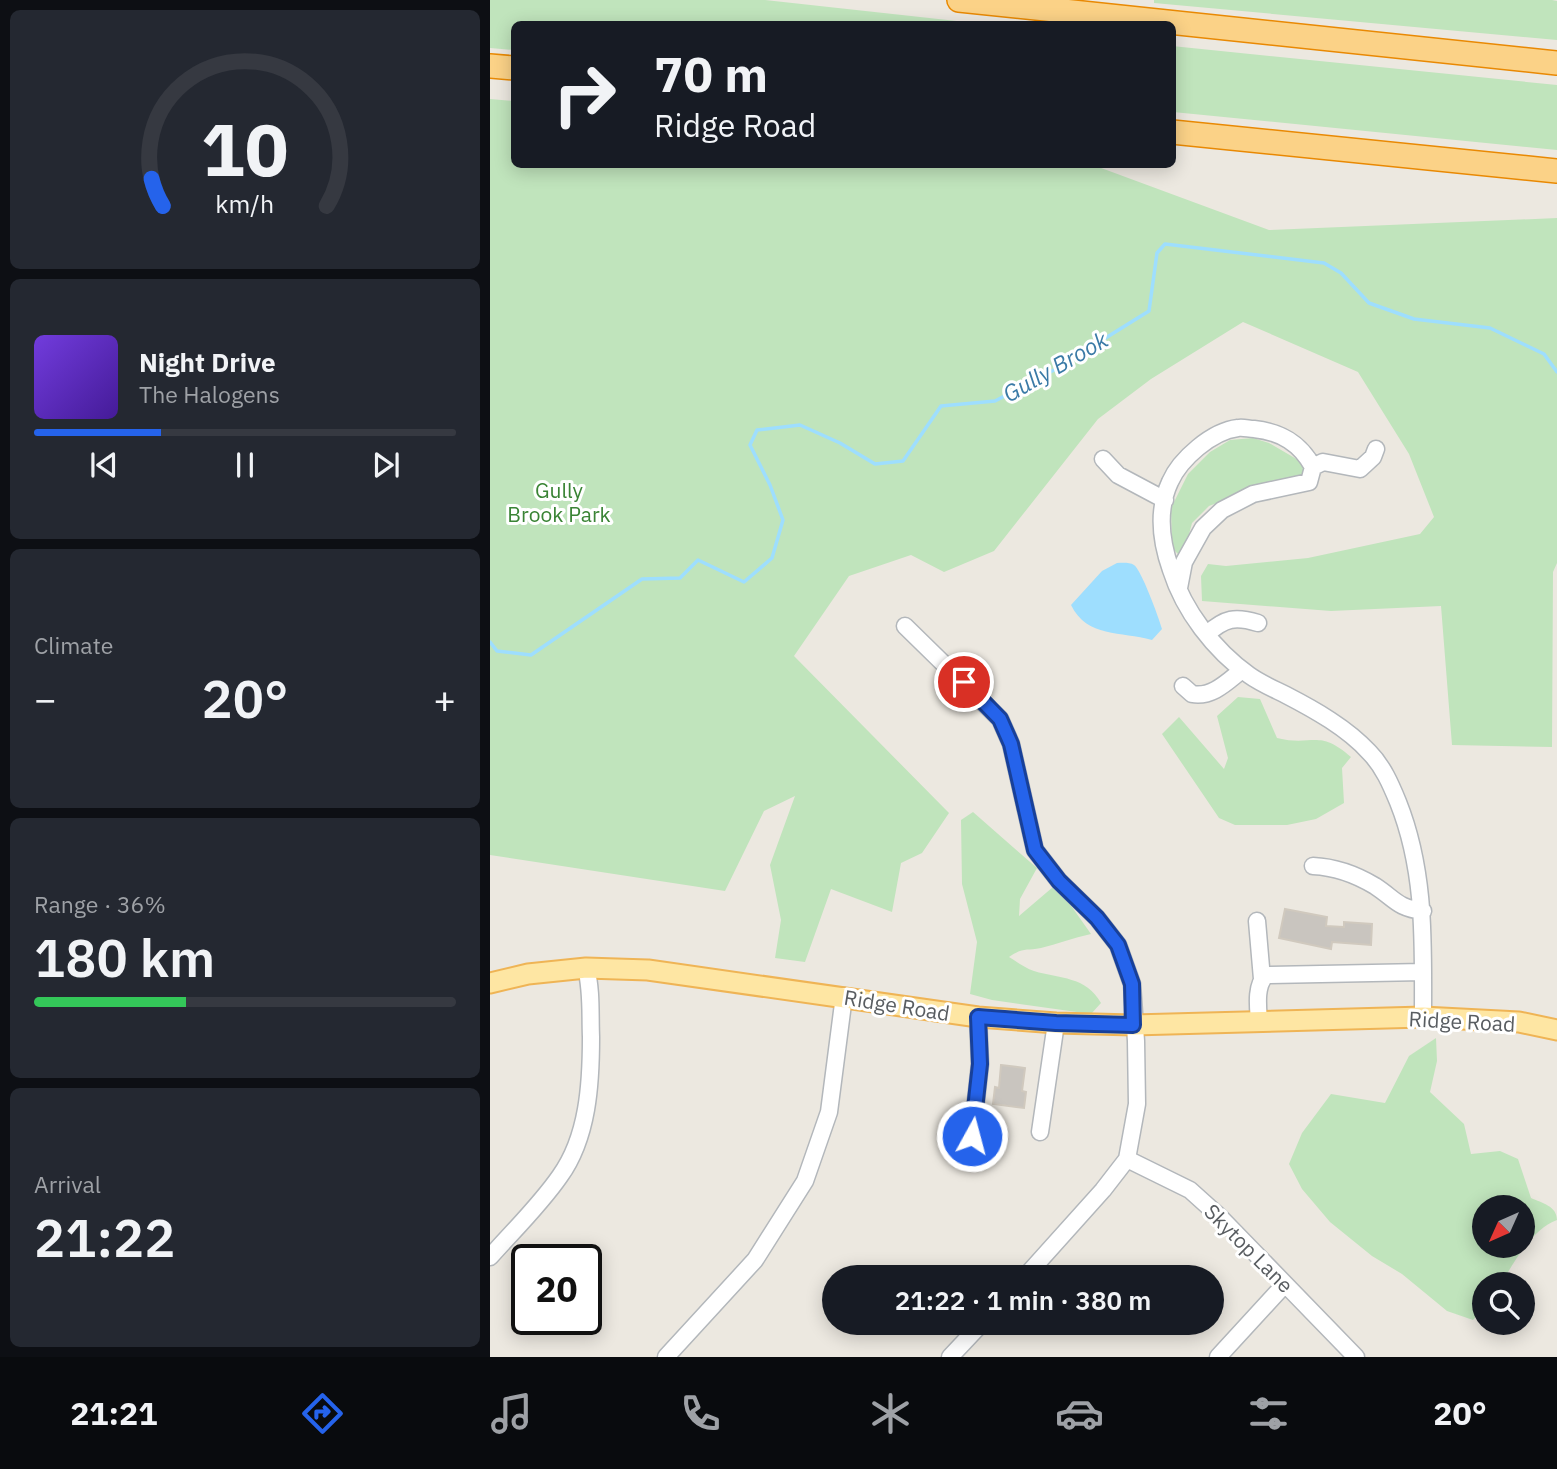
<!DOCTYPE html>
<meta charset="utf-8">
<style>
:root{--surface:#171b24;--page:#242831;--text:#f1f3f6;--muted:#9ea1a6;--line:#363941;--accent:#2563eb}
body{margin:0;font-family:"IBM Plex Sans",sans-serif;background:var(--page);color:var(--text);height:100vh;display:flex;flex-direction:column;font-size:26px;white-space:nowrap}
*{box-sizing:border-box;margin:0}
p{font-size:23px;color:var(--muted)}
.icon{flex:none;width:38px;height:38px;fill:none;stroke:currentColor;stroke-width:2;stroke-linecap:round;stroke-linejoin:round}
.map{position:relative;flex:1;overflow:hidden}
.sheet{display:flex;flex-direction:column;gap:10px;padding:10px;background:#0d0f14;width:490px}
.sheet>*{flex:none}
.banner{position:absolute;left:21px;top:21px;width:665px;height:147px;border-radius:10px;box-shadow:0 4px 18px #0003;background:#171b24;color:var(--text);overflow:hidden}
.needle{width:46px;rotate:225deg}
.controls{position:absolute;left:982px;top:1195px;display:grid;gap:14px}
.controls a{display:grid;place-items:center;width:63px;height:63px;border-radius:50%;background:var(--surface);box-shadow:0 4px 18px #0003;font-size:35px}
.speed{position:absolute;left:21px;top:1244px;display:flex;gap:14px;font-size:35px;font-weight:700;text-align:center}
.speed>*{display:grid;place-content:center;width:91px;height:91px;border-radius:50%;background:var(--surface);box-shadow:0 4px 18px #0003;line-height:1}
.speed .limit{border:4px solid #111;border-radius:10px;background:#fff;color:#111}
.pin{position:absolute;display:grid;place-items:center;width:60px;height:60px;color:#fff;margin:-30px;border:4px solid #fff;border-radius:50%;box-shadow:0 2px 7px #0007}
.me{position:absolute;width:77px;margin:-38px;rotate:7deg;stroke-linejoin:round;filter:drop-shadow(0 0 5px #0008)}
.turn{display:flex;align-items:center;gap:24px;height:147px;padding:0 28px;font-size:32px}
.turn .icon{width:91px;height:91px;stroke-width:2.5}
.turn b{display:block;font-size:49px;line-height:60px}
.big{font-size:52px;font-weight:600;line-height:1.1}
.sheet .card{flex:1;display:flex;flex-direction:column;justify-content:center;gap:10px;min-width:0;padding:0 24px;border-radius:10px;background:var(--page)}
.sheet .dial{align-items:center;gap:0}
.dial svg{height:182px;overflow:visible;fill:none;stroke:var(--line);stroke-width:7;stroke-linecap:round;text-anchor:middle}
.dial text{fill:var(--text);stroke:none}
.song{display:flex;align-items:center;gap:21px}
.cover{width:84px;height:84px;border-radius:10px;background:linear-gradient(135deg,hsl(260 70% 55%),hsl(260 70% 35%))}
.played{height:7px;border-radius:4px;background:linear-gradient(90deg,var(--accent) 30%,var(--line) 30%)}
.keys{display:flex;justify-content:space-around;direction:ltr}
.heat{display:flex;justify-content:space-between;align-items:center;font-size:38px;direction:ltr}
.charge{height:10px;border-radius:5px;background:linear-gradient(90deg,#34c759 36%,var(--line) 0)}
.trip{position:absolute;left:332px;top:1265px;width:402px;height:70px;border-radius:35px;background:var(--surface);box-shadow:0 4px 18px #0003;font-weight:600;line-height:70px;text-align:center}
.dock{display:flex;height:112px;justify-content:space-around;align-items:center;background:#090b0e;color:var(--muted)}
.dock .icon{width:49px;height:49px}
.dock .on{color:var(--accent)}
.dock b{font-size:32px;color:var(--text)}
main{display:flex;flex:1;min-height:0}
.map>svg:first-child{display:block}
.green{fill:#c0e4bc;fill-rule:evenodd}
.water{fill:#9edefe}
.lines{fill:none;stroke-linecap:round;stroke-linejoin:round}
.stream{stroke:#9edefe;stroke-width:3.5}
.building{fill:#c9c5bf;stroke:#d0c9be;stroke-width:2}
.minor-casing{stroke:#b3b7bb;stroke-width:19}
.major-casing{stroke:#efb455;stroke-width:23}
.highway-casing{stroke:#e98903;stroke-width:26}
.minor{stroke:#fff;stroke-width:16}
.major{stroke:#fee6a3;stroke-width:19}
.highway{stroke:#fbd287;stroke-width:23}
.route-casing{stroke:#184099;stroke-width:18}
.route{stroke:#2563eb;stroke-width:12}
.labels{text-anchor:middle;dominant-baseline:central;stroke-width:6;stroke-linejoin:round;paint-order:stroke}
.park-label{font-size:21px;fill:#3a8435;stroke:#fff}
.street-label{font-size:21px;fill:#595d61;stroke:#fff}
.water-label{font-size:23px;font-style:italic;fill:#3a7aa6;stroke:#fff}
</style>
<main>
<section class="sheet">
<div class="card dial"><svg viewBox="0 0 100 80">
<path d="M14 69A42 42 0 1 1 86 69"/>
<path d="M14 69A42 42 0 0 1 9 57" stroke="#2563eb"/>
<text x="50" y="56" font-size="32" font-weight="700">10</text>
<text x="50" y="72" font-size="11">km/h</text>
</svg></div>
<div class="card">
<div class="song"><i class="cover"></i><div><b>Night Drive</b><p>The Halogens</p></div></div>
<div class="played"></div>
<div class="keys"><svg class="icon" aria-label="previous" viewBox="0 0 24 24"><path d="M18 5L8 12l10 7zM5 5v14"/></svg><svg class="icon" aria-label="pause" viewBox="0 0 24 24"><path d="M8 5v14M16 5v14"/></svg><svg class="icon" aria-label="next" viewBox="0 0 24 24"><path d="M6 5l10 7-10 7zM19 5v14"/></svg></div>
</div>
<div class="card"><p>Climate</p>
<div class="heat"><a>−</a><b class="big">20°</b><a>+</a></div>
</div>
<div class="card"><p>Range · 36%</p><b class="big">180 km</b><div class="charge"></div></div>
<div class="card"><p>Arrival</p><b class="big">21:22</b></div>
</section>
<div class="map">
<svg width="1067" height="1357" viewBox="0 0 1067 1357">
<rect width="100%" height="100%" fill="#ece8e0"/>
<path class="green" d="M 0,0 L 275,0 L 494,24 L 24,24 L 24,50 L 0,48 Z
M 664,0 L 1062,0 L 1067,1 L 1067,40 L 664,3 Z
M 682,46 L 1067,85 L 1067,150 L 683,112 Z
M 0,99 L 24,101 L 24,164 L 603,165 L 779,230 L 1067,218 L 1067,563 L 1063,572 L 1062,747 L 962,745 L 951,606 L 841,611 L 712,601 L 711,576 L 718,564 L 736,566 L 818,558 L 930,534 L 944,517 L 919,454 L 868,372 L 753,322 L 661,379 L 608,419 L 504,551 L 454,572 L 421,555 L 359,576 L 304,656 L 459,813 L 432,853 L 411,863 L 402,912 L 341,889 L 315,962 L 285,958 L 291,920 L 280,865 L 305,796 L 274,811 L 235,891 L 0,855 Z
M 763,438 L 779,443 L 815,464 L 812,478 L 784,481 L 719,506 L 702,523 L 697,542 L 689,555 L 682,548 L 681,508 L 698,474 L 720,452 L 740,440 Z
M 748,697 L 770,699 L 787,738 C 823,747 828,728 861,757 L 852,768 L 854,803 L 826,819 L 797,825 L 745,825 L 729,818 L 672,734 L 689,717 L 734,769 L 738,758 L 727,716 Z
M 483,812 L 547,868 L 530,899 L 529,916 L 563,887 L 577,900 L 601,934 C 583,938 567,944 551,948 C 535,951 534,947 519,957 C 527,962 535,968 544,971 C 570,979 596,976 611,1003 L 601,1014 L 502,1000 L 480,994 L 487,942 L 472,884 L 471,820 Z
M 946,1038 L 947,1061 L 940,1092 L 974,1124 L 981,1154 L 1010,1151 L 1028,1159 L 1041,1198 C 1052,1203 1067,1206 1067,1220 C 1042,1229 1024,1262 1011,1284 L 994,1284 L 994,1307 L 983,1320 L 957,1311 L 912,1274 L 882,1256 L 840,1222 L 812,1189 L 799,1164 L 812,1133 L 841,1094 L 895,1103 L 919,1056 ZM 994,1208 L 1032,1208 L 1032,1246 L 994,1246 Z"/>
<path class="water" d="M 627,563 C 632,563 639,562 644,565 C 651,569 669,618 672,629 L 662,640 C 631,631 597,638 581,605 L 612,571 Z"/>
<g class="lines">
<path class="stream" d="M 0,642 L 7,651 L 41,655 L 152,579 L 190,578 L 208,560 L 254,582 L 282,558 L 293,520 L 280,485 L 260,445 L 267,430 L 310,425 L 350,443 L 385,464 L 413,461 L 451,406 L 505,401 L 564,370 L 659,311 L 667,253 L 675,244 L 834,263 L 851,273 L 879,303 L 924,319 L 1000,328 L 1054,354 L 1067,372"/>
</g>
<path class="building" d="M 795,909 L 837,917 L 836,926 L 854,927 L 854,922 L 882,924 L 881,945 L 842,942 L 841,949 L 789,938 Z
M 511,1065 L 535,1068 L 532,1091 L 536,1092 L 534,1108 L 503,1104 L 505,1087 L 509,1088 Z"/>
<g class="lines">
<defs>
<path id="minor" d="M 613,459 L 628,475 L 675,500
M 823,467 L 833,462 L 870,469 L 883,457 L 886,449
M 689,588 L 694,562 L 713,528 L 732,510 L 763,494 L 819,482 L 823,467 C 810,443 791,432 764,429 C 759,429 753,427 748,428 C 722,431 690,459 680,482 C 667,510 671,542 681,570 C 694,611 724,650 759,675 C 770,683 784,689 796,695 C 825,710 857,728 879,752 C 893,766 901,785 908,802 C 936,872 933,943 933,1017
M 415,626 L 510,719 L 521,744 L 545,850 L 569,881 L 607,918 L 628,945 L 642,984 L 646,1041 L 647,1104 L 637,1159 L 613,1190 L 534,1278
M 717,634 C 735,618 745,616 768,623
M 693,686 L 702,694 C 722,698 738,681 752,670
M 823,866 C 846,867 865,874 885,886 C 905,899 907,908 933,911
M 767,921 L 772,979
M 769,1021 C 768,1007 765,986 776,975 L 933,972
M 550,1132 L 566,1023
M 482,1136 L 490,1064 L 488,1017
M 637,1159 L 700,1190 L 730,1217 L 866,1357
M 0,1257 C 23,1231 50,1205 70,1176 C 98,1137 101,1084 101,1037 C 100,1014 102,991 96,968
M 176,1357 L 265,1260 L 315,1181 L 339,1112 L 354,996
M 460,1357 L 492,1323
M 728,1357 L 795,1284"/>
<path id="major" d="M 0,983 L 38,974 L 96,968 L 158,970 L 488,1017 L 566,1023 L 643,1025 L 933,1017 L 1029,1022 L 1067,1030"/>
<path id="highway" d="M 469,0 L 1067,63
M 0,66 L 24,68
M 682,132 L 1067,171"/>
</defs>
<use href="#minor" class="minor-casing"/>
<use href="#major" class="major-casing"/>
<use href="#highway" class="highway-casing"/>
<use href="#minor" class="minor"/>
<use href="#major" class="major"/>
<use href="#highway" class="highway"/>
</g>
<g class="lines">
<defs>
<path id="route" d="M 474,682 L 510,719 L 521,744 L 545,850 L 569,881 L 607,918 L 628,945 L 642,984 L 643,1025 L 566,1023 L 488,1017 L 490,1064 L 482,1136"/>
</defs>
<use href="#route" class="route-casing"/>
<use href="#route" class="route"/>
</g>
<g class="labels">
<g class="park-label">
<text x="69" y="490">Gully<tspan x="69" dy="24">Brook Park</tspan></text>
</g>
<g class="street-label">
<text transform="translate(407 1005) rotate(9)">Ridge Road</text>
<text transform="translate(972 1021) rotate(3)">Ridge Road</text>
<text transform="translate(759 1248) rotate(45)">Skytop Lane</text>
</g>
<g class="water-label">
<text transform="translate(565 366) rotate(-30)">Gully Brook</text>
</g>
</g>
</svg>
<div class="controls">
<a><svg class="needle" viewBox="-14 -14 28 28"><path d="M0-13l5 13h-10z" fill="#e53935"/><path d="M0 13l5-13h-10z" fill="#9ea1a6"/></svg></a>
<a><svg class="icon" aria-label="search" viewBox="0 0 24 24"><circle cx="10" cy="10" r="6"/><path d="M15 15l6 6"/></svg></a>
</div>
<div class="speed"><div class="limit">20</div></div>
<div class="pin" style="left:474px;top:682px;background:#d93025"><svg class="icon" aria-label="arrive" viewBox="0 0 24 24"><path d="M6 21V4h12l-3 4 3 4H6"/></svg></div>
<svg class="me" style="left:482px;top:1136px" viewBox="-20 -20 40 40"><circle r="17" fill="#2563eb" stroke="#fff" stroke-width="3"/><path d="M0-11L8 9 0 5-8 9z" fill="#fff"/></svg>
<div class="trip">21:22 · 1 min · 380 m</div>
<div class="banner">
<div class="turn"><svg class="icon" aria-label="right" viewBox="0 0 24 24"><path d="M7 20v-9h11M14 6l5 5-5 5"/></svg><div><b>70 m</b>Ridge Road</div></div>
</div>
</div>
</main>
<nav class="dock">
<b>21:21</b>
<svg class="icon on" aria-label="directions" viewBox="0 0 24 24"><path d="M12 3l9 9-9 9-9-9zM9 14v-3h6M13 9l2 2-2 2"/></svg>
<svg class="icon" aria-label="music" viewBox="0 0 24 24"><path d="M9 18V5l10-2v13"/><circle cx="6" cy="18" r="3"/><circle cx="16" cy="16" r="3"/></svg>
<svg class="icon" aria-label="phone" viewBox="0 0 24 24"><path d="M5 4h4l2 5-3 2q2 4 5 5l2-3 5 2v4C11 20 4 13 5 4z"/></svg>
<svg class="icon" aria-label="climate" viewBox="0 0 24 24"><path d="M12 3v18M4 7l16 10M4 17L20 7"/></svg>
<svg class="icon" aria-label="car" viewBox="0 0 24 24"><path d="M5 17H2v-5l4-1 3-4h7l3 4 3 1v5h-3M9 17h6M6 11h13"/><circle cx="7" cy="17" r="2"/><circle cx="17" cy="17" r="2"/></svg>
<svg class="icon" aria-label="filters" viewBox="0 0 24 24"><path d="M4 7h16M4 17h16"/><circle cx="9" cy="7" r="2"/><circle cx="15" cy="17" r="2"/></svg>
<b>20°</b>
</nav>
